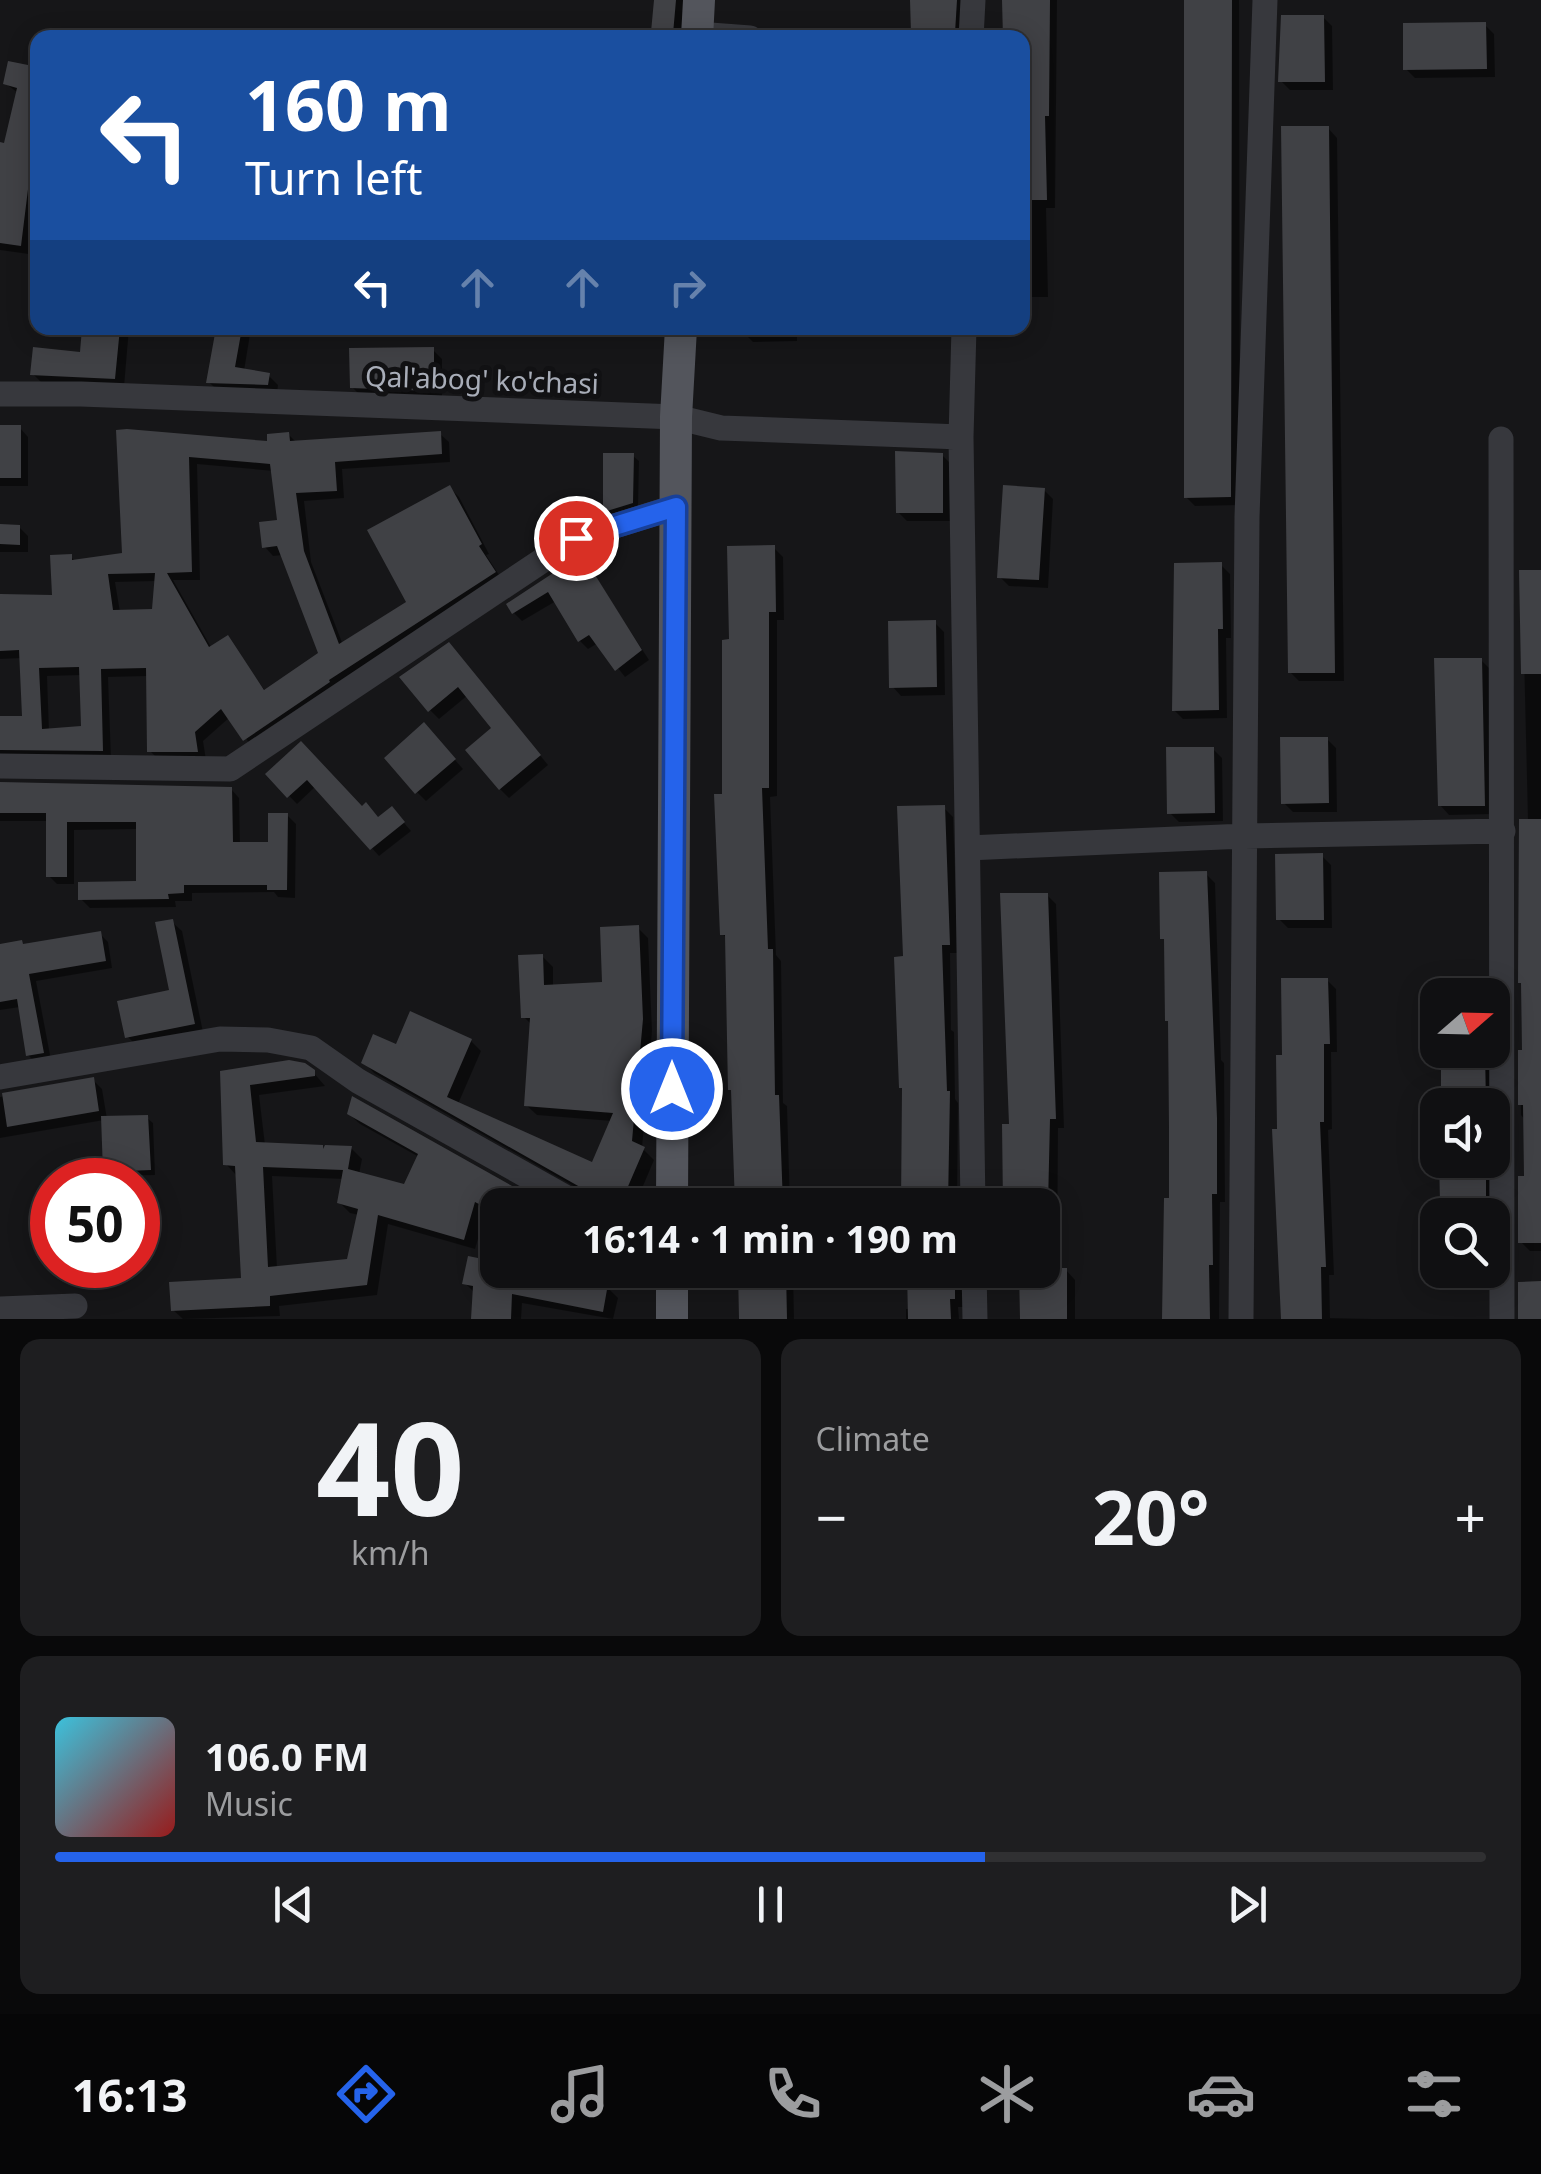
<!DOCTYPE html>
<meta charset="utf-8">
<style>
:root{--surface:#101012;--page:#1e1e20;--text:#f1f3f6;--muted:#9c9d9f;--line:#303032;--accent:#2563eb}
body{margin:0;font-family:"Noto Sans",sans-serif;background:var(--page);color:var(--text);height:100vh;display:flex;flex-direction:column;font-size:38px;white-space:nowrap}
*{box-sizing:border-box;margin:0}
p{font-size:32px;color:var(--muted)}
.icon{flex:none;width:55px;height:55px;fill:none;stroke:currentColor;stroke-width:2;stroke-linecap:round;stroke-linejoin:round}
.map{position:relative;height:1319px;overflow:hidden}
.panel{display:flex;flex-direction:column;gap:20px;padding:20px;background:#09090a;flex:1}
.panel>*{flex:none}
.banner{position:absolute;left:30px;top:30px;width:1000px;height:305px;border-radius:20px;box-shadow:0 5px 25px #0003,0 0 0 2px var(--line);background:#1a4fa0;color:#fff;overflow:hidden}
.needle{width:65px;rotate:70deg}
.fabs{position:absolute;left:1420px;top:978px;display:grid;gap:20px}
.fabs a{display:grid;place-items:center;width:90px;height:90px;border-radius:20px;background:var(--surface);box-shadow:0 5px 25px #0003,0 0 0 2px var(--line);font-size:50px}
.speed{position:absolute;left:30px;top:1158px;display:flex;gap:20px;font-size:50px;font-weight:700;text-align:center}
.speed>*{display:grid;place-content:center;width:130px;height:130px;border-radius:50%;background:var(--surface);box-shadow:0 5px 25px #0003,0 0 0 2px var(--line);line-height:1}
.speed .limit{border:15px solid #d22;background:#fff;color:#111}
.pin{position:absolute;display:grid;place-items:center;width:85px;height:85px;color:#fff;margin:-42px;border:5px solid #fff;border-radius:50%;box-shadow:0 2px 10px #0007}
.me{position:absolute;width:110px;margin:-55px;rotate:0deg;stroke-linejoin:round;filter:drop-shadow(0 0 8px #0008)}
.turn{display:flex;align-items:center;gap:35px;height:210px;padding:0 50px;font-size:45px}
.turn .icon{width:130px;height:130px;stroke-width:2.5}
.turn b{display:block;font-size:70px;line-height:85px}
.lanes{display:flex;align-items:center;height:95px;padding:0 50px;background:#0003;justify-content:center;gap:50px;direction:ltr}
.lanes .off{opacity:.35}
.big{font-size:75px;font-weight:700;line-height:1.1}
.panel .widget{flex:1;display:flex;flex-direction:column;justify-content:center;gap:15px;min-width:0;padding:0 35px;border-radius:20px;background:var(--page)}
.panel .dial{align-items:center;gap:0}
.dial b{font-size:130px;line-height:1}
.song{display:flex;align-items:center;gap:30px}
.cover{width:120px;height:120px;border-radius:15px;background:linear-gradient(135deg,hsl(190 70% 55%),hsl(0 70% 35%))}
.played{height:10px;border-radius:5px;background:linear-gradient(90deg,var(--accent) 65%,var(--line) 65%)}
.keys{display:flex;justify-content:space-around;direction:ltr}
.heat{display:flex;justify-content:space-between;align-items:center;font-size:55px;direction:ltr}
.panel .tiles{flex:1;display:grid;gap:20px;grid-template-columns:1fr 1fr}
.widget:last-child{grid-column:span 2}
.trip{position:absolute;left:480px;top:1188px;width:580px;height:100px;border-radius:20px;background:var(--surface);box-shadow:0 5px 25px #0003,0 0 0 2px var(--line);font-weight:700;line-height:100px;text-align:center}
.tabs{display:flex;height:160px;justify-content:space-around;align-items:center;background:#060607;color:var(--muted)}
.tabs .icon{width:70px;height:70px}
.tabs .selected{color:var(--accent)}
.tabs b{font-size:45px;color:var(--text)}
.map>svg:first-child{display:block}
.shadow{fill:#0007;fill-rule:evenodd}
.building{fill:#404145;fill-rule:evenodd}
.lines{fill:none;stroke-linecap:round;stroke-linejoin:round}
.minor{stroke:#37383d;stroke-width:25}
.major{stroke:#53555c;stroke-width:32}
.route-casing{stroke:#184099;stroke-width:25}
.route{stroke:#2563eb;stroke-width:18}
.labels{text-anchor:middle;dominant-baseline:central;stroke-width:10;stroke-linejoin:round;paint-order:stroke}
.street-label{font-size:28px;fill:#a8adb8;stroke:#111113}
</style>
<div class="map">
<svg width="1541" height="1319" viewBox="0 0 1541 1319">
<rect width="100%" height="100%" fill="#161618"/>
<path class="shadow" d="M 656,0 L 684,0 L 680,38 L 652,38 Z
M 913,0 L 966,0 L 964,38 L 919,38 L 914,32 Z
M 1004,0 L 1057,0 L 1055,208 L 1046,208 L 1048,297 L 1022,297 L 1022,38 Z
M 1186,0 L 1239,0 L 1240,505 L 1195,506 L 1186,497 Z
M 1323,17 L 1332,26 L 1333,90 L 1290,90 L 1281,81 Z
M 1485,25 L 1494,34 L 1495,77 L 1415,78 L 1406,69 Z
M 38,70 L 38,188 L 29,254 L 0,250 L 0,145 L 6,146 L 18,93 L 5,83 Z
M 1328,128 L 1337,138 L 1344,681 L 1299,681 L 1290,672 Z
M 34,272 L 38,273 L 38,303 L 32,298 Z
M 84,328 L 129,328 L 124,387 L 42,383 L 33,374 L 82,354 Z
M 218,328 L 251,328 L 244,371 L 269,376 L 278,385 L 277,393 L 218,391 L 209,382 Z
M 744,328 L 797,328 L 797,341 L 753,342 L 744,333 Z
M 433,350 L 442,359 L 442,399 L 361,396 L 352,387 Z
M 0,428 L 20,428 L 28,437 L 28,486 L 0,486 Z
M 118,432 L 270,444 L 288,434 L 297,443 L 440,434 L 449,442 L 450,462 L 342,469 L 344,498 L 304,501 L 311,562 L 343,645 L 409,603 L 450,488 L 459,497 L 489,554 L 486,555 L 503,581 L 253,748 L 230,717 L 203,741 L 206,760 L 158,759 L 150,751 L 148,676 L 108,677 L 111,759 L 0,763 L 0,719 L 24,718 L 22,658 L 0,659 L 0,597 L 55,598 L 71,557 L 76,562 L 125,555 ZM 197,464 L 274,471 L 280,522 L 265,547 L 273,556 L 283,555 L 322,654 L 266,692 L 227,638 L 212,649 L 173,580 L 200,580 ZM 156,581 L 154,612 L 120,612 L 115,582 ZM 82,675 L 84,728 L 49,731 L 47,676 Z
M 942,455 L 951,464 L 951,521 L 907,521 L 898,512 Z
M 633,456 L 639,461 L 638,508 L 611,516 L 605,510 Z
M 1044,490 L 1053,499 L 1048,588 L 1009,586 L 1000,577 Z
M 0,526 L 19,527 L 28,536 L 28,552 L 0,552 Z
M 774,548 L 783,557 L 784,620 L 777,620 L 777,796 L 770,797 L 776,955 L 781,961 L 783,1103 L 787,1106 L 790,1205 L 738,1205 L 728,939 L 722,934 L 731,642 Z
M 582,557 L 649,660 L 625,677 L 598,643 L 588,649 L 580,641 L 556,601 L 522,621 L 514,613 Z
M 1221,565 L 1230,574 L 1231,638 L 1226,638 L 1227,718 L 1183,719 L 1174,710 Z
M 1522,572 L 1541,572 L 1541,1251 L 1530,1251 L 1521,1242 L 1526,1179 L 1525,1120 L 1521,1115 L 1520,1052 L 1524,1052 L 1528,821 Z
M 935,623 L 944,632 L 945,695 L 901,696 L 892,686 Z
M 458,655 L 548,765 L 509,798 L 500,789 L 495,729 L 468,695 L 439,719 L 430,710 Z
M 1481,660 L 1490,669 L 1493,814 L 1449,815 L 1440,805 Z
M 433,735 L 463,769 L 426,801 L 417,792 Z
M 1327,739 L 1336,748 L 1337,812 L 1293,812 L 1284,803 Z
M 300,745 L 362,809 L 379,820 L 399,817 L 411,831 L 379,856 L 316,786 L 297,804 L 268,774 Z
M 1213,749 L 1222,758 L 1223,821 L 1179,822 L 1170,813 Z
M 0,785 L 231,789 L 239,798 L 240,844 L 270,844 L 287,815 L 296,824 L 295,898 L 278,897 L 274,892 L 192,893 L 192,901 L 175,901 L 176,907 L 90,908 L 81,899 L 139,884 L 138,829 L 74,830 L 74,884 L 57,884 L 49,876 L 48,821 L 0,821 Z
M 944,808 L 953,817 L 958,953 L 950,953 L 951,1030 L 954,1032 L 955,1099 L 958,1103 L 957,1205 L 904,1205 L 905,1091 L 901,1087 L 905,959 Z
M 1322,856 L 1331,865 L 1332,928 L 1288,928 L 1279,919 Z
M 1206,874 L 1215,883 L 1221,1060 L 1224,1063 L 1225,1202 L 1220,1202 L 1219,1319 L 1166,1319 L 1171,1201 Z
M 1047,895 L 1056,904 L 1064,1128 L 1058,1128 L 1057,1271 L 1066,1270 L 1075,1280 L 1075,1319 L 1022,1319 L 1021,1271 L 1012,1270 L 1042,1270 L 1042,1205 L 1004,1205 L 1011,1126 Z
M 172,922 L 182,931 L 203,1032 L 137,1046 L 128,1037 L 172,992 Z
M 638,928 L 648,938 L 652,1031 L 642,1148 L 654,1160 L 635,1205 L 619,1200 L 617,1205 L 597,1205 L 593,1197 L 374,1073 L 364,1062 L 397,1047 L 471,1041 L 481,1051 L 458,1104 L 593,1165 L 612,1121 L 537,1115 L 526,1105 L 532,1025 L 524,1017 L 542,956 L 553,967 L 553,987 L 605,985 Z
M 100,934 L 108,942 L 112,968 L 36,981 L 51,1060 L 36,1063 L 28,1055 L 20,1007 L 0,1010 L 0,948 Z
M 1327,980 L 1336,989 L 1337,1052 L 1331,1052 L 1332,1129 L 1328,1130 L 1334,1275 L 1329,1275 L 1330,1318 L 1372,1319 L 1275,1319 L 1284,1319 L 1280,1132 L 1284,1058 Z
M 1484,1052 L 1494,1062 L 1494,1209 L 1452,1210 L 1443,1201 L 1443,1160 L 1492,1160 L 1492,1105 L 1443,1105 Z
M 313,1072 L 325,1086 L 259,1095 L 265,1145 L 322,1147 L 325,1151 L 351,1148 L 362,1159 L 359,1174 L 406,1187 L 419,1157 L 360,1124 L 349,1114 L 541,1205 L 498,1205 L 498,1217 L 486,1211 L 475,1249 L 388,1224 L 377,1295 L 279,1306 L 280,1316 L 183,1319 L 173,1310 L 244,1281 L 236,1175 L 226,1164 L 222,1073 ZM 272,1176 L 344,1179 L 339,1202 L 350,1213 L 359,1215 L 349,1261 L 277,1268 Z
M 93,1080 L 102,1089 L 107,1119 L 147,1118 L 153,1123 L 155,1175 L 111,1176 L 106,1170 L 104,1120 L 0,1138 L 0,1097 Z
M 498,1270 L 524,1270 L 607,1287 L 618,1298 L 613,1319 L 522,1303 L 521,1319 L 474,1319 L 475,1293 L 465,1283 Z
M 740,1270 L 793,1270 L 794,1319 L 741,1319 Z
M 910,1270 L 963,1270 L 963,1307 L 958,1307 L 959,1319 L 906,1319 L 906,1309 L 910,1309 Z"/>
<path class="building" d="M 654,0 L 676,0 L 673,34 L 651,32 Z
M 910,0 L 957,0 L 955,33 L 911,33 Z
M 1002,0 L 1050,0 L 1049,116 L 1045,116 L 1047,200 L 1022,200 L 1022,38 L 1003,38 Z
M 1184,0 L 1232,0 L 1231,497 L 1184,498 Z
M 1281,15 L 1324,15 L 1325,82 L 1278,82 Z
M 1486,22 L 1487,69 L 1403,70 L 1403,23 Z
M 8,61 L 38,67 L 38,149 L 34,166 L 31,165 L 21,246 L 0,243 L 0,142 L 4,143 L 17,88 L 3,84 Z
M 1281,126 L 1329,126 L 1335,673 L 1288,673 Z
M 82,328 L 120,328 L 115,379 L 30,375 L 33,347 L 80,352 Z
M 216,328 L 242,328 L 235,367 L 270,373 L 268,385 L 206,383 Z
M 434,347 L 434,391 L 350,388 L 349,348 Z
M 0,425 L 21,425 L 21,478 L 0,478 Z
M 127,429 L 267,441 L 267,434 L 289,432 L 290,441 L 441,431 L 442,454 L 335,462 L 337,491 L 296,493 L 304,551 L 339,644 L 406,602 L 367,530 L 450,485 L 482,544 L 479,546 L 496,572 L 329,680 L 330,682 L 243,741 L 221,709 L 195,732 L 198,752 L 147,752 L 146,668 L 101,669 L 103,751 L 0,750 L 0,716 L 22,716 L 19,650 L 0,651 L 0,594 L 52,595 L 50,555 L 72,554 L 72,560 L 122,553 L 116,430 ZM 189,457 L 270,464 L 277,520 L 259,522 L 262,548 L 277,546 L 318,653 L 264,690 L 228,635 L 209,647 L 167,573 L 192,572 ZM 155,573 L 152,609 L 113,610 L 108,574 ZM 79,667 L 81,726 L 42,729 L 39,668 Z
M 895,451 L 943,453 L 943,513 L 896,513 Z
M 603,453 L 634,453 L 633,503 L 607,511 L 603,511 Z
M 1003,485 L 1045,488 L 1039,580 L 997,578 Z
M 0,524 L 20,525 L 20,545 L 0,544 Z
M 775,545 L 776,612 L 769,612 L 769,788 L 762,788 L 768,949 L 773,949 L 775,1095 L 779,1095 L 783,1205 L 735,1205 L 731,1090 L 728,1090 L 725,935 L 720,935 L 714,794 L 722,794 L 722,640 L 729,639 L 727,546 Z
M 582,554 L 642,650 L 615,671 L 589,635 L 578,642 L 548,592 L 512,614 L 506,604 Z
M 1222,562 L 1223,629 L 1218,629 L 1219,710 L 1172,711 L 1174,563 Z
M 1519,570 L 1541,570 L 1541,674 L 1521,674 Z
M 936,620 L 937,687 L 889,688 L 888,621 Z
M 449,642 L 541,755 L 499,790 L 465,750 L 491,728 L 458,687 L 428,712 L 399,677 Z
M 1434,658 L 1482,658 L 1485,806 L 1438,806 Z
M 424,722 L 456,759 L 415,794 L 384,758 Z
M 1280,737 L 1328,737 L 1329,803 L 1281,804 Z
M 301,741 L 362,806 L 366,802 L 378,817 L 392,806 L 405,822 L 370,850 L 307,780 L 287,798 L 265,774 Z
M 1166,747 L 1214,747 L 1215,813 L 1167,814 Z
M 0,782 L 232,787 L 233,842 L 268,842 L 268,813 L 288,813 L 287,890 L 267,890 L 267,885 L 184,885 L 184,893 L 168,894 L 169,899 L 78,900 L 78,882 L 136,881 L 136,822 L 67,822 L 67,877 L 46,877 L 46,813 L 0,813 Z
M 945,805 L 950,945 L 942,945 L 947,1091 L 950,1091 L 948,1205 L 901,1205 L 902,1088 L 899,1088 L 894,957 L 903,956 L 897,806 Z
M 1519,819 L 1541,819 L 1541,1243 L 1518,1243 L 1518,1176 L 1524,1176 L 1523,1105 L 1518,1105 L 1518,1050 L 1522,1050 L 1521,983 L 1518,983 Z
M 1323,853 L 1324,920 L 1276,920 L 1275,854 Z
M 1207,871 L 1217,1118 L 1217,1194 L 1212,1194 L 1213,1265 L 1209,1265 L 1210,1319 L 1162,1319 L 1164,1198 L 1169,1198 L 1169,1128 L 1168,1021 L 1165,1021 L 1164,939 L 1160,939 L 1159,872 Z
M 1000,893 L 1048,893 L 1056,1119 L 1050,1119 L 1048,1205 L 1003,1205 L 1002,1124 L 1009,1124 Z
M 173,919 L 195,1024 L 125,1038 L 117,1001 L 169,990 L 155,922 Z
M 639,925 L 643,1019 L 632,1141 L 645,1147 L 620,1205 L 595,1205 L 587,1191 L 361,1063 L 373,1034 L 396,1044 L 410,1011 L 472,1039 L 447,1097 L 592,1162 L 613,1113 L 524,1106 L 530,1018 L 521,1018 L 518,955 L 543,954 L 544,985 L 602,982 L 600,927 Z
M 101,931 L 106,961 L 29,974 L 44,1053 L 26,1056 L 17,999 L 0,1002 L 0,944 L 22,940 L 23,944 Z
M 1281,978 L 1328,978 L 1330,1044 L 1324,1044 L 1324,1122 L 1320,1122 L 1326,1267 L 1321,1267 L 1322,1319 L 1281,1319 L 1272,1129 L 1277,1129 L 1276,1055 L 1282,1055 Z
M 1441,1050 L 1485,1050 L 1486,1105 L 1441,1105 Z
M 289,1060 L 305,1063 L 315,1070 L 315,1076 L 250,1085 L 256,1142 L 323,1145 L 323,1149 L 325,1145 L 352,1146 L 348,1169 L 404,1184 L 418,1154 L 347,1114 L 352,1096 L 546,1205 L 498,1205 L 498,1214 L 475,1202 L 464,1240 L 378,1215 L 367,1285 L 270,1296 L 270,1306 L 171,1311 L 169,1282 L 241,1278 L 235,1166 L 223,1165 L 220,1071 ZM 263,1167 L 343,1170 L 337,1203 L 358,1209 L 347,1259 L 268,1267 Z
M 94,1077 L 99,1111 L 7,1127 L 2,1093 Z
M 148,1115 L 151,1170 L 103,1172 L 101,1116 Z
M 1439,1160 L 1486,1160 L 1486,1201 L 1440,1202 Z
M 468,1256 L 498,1262 L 498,1270 L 536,1270 L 608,1284 L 603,1312 L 512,1294 L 511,1319 L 471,1319 L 473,1286 L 462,1284 Z
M 1042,1268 L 1067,1268 L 1067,1319 L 1020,1319 L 1019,1270 Z
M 738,1270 L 786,1270 L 787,1319 L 739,1319 Z
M 907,1270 L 955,1270 L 955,1299 L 950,1299 L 951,1319 L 908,1319 Z
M 1541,1281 L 1541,1319 L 1518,1319 L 1518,1282 Z"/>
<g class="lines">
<path class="minor" d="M 697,34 L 750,38
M 971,38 L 973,0
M 964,328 L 961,437 L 973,1205
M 0,394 L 81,394 L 676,417 L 721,428 L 961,437
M 1501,439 L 1502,1319
M 0,766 L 230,769 L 576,538 L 675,507
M 968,848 L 1245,836 L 1503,831
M 0,1077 L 220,1039 L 268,1040 L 311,1048 L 358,1081 L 579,1205
M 974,1270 L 975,1319
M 0,1309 L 75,1306
M 1241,1319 L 1247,517 L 1265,0"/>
<path class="major" d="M 697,38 L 699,0
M 672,1205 L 676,417 L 681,328
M 672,1270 L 672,1319"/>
</g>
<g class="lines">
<defs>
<path id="route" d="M 576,538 L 676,507 L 672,1089"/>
</defs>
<use href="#route" class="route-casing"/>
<use href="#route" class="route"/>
</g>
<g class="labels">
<g class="street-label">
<text transform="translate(482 379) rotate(2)">Qal'abog' ko'chasi</text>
</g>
</g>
</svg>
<div class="fabs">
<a><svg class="needle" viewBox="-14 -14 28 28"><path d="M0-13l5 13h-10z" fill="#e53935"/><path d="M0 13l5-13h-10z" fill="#9c9d9f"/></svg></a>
<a><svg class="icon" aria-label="sound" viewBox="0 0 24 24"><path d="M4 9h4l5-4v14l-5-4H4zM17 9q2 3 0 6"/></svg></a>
<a><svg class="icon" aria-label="search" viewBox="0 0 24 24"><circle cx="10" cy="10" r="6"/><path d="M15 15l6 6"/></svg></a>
</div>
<div class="speed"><div class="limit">50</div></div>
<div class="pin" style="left:576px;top:538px;background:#d93025"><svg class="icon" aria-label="arrive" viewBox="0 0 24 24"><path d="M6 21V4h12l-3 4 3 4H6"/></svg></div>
<svg class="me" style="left:672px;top:1089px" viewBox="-20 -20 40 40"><circle r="17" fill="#2563eb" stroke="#fff" stroke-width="3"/><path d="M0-11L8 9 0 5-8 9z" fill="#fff"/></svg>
<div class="trip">16:14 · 1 min · 190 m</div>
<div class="banner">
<div class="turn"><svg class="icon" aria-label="left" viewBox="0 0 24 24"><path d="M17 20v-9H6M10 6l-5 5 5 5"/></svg><div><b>160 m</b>Turn left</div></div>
<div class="lanes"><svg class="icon" aria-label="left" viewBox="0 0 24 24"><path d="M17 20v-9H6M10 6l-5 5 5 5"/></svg><svg class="icon off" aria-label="ahead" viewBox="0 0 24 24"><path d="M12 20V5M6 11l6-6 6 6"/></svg><svg class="icon off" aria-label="ahead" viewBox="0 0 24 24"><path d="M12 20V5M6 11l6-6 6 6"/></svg><svg class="icon off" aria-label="right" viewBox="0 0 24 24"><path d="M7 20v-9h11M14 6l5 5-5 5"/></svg></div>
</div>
</div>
<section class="panel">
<div class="tiles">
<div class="widget dial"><b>40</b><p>km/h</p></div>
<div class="widget"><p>Climate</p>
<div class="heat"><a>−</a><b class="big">20°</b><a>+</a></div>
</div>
<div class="widget">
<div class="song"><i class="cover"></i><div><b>106.0 FM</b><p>Music</p></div></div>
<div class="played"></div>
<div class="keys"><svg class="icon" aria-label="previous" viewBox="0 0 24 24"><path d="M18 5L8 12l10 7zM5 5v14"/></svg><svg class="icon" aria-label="pause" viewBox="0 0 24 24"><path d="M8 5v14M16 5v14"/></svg><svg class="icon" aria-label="next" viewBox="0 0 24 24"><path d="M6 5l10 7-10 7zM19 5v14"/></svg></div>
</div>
</div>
</section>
<nav class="tabs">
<b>16:13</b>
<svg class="icon selected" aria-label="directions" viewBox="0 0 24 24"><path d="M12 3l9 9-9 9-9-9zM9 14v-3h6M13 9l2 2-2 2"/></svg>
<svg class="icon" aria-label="music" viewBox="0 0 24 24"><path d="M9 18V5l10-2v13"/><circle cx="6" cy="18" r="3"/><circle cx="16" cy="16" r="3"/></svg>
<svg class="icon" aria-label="phone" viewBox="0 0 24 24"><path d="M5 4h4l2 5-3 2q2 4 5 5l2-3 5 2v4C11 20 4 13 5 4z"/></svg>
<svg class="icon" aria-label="climate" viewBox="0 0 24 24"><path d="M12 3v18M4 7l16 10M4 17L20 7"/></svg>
<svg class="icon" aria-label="car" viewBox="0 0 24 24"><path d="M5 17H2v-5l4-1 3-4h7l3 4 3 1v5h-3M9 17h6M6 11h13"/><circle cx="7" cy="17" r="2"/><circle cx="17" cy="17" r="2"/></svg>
<svg class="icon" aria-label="filters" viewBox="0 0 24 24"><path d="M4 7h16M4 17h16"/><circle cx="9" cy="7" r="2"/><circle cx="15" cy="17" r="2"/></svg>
</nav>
